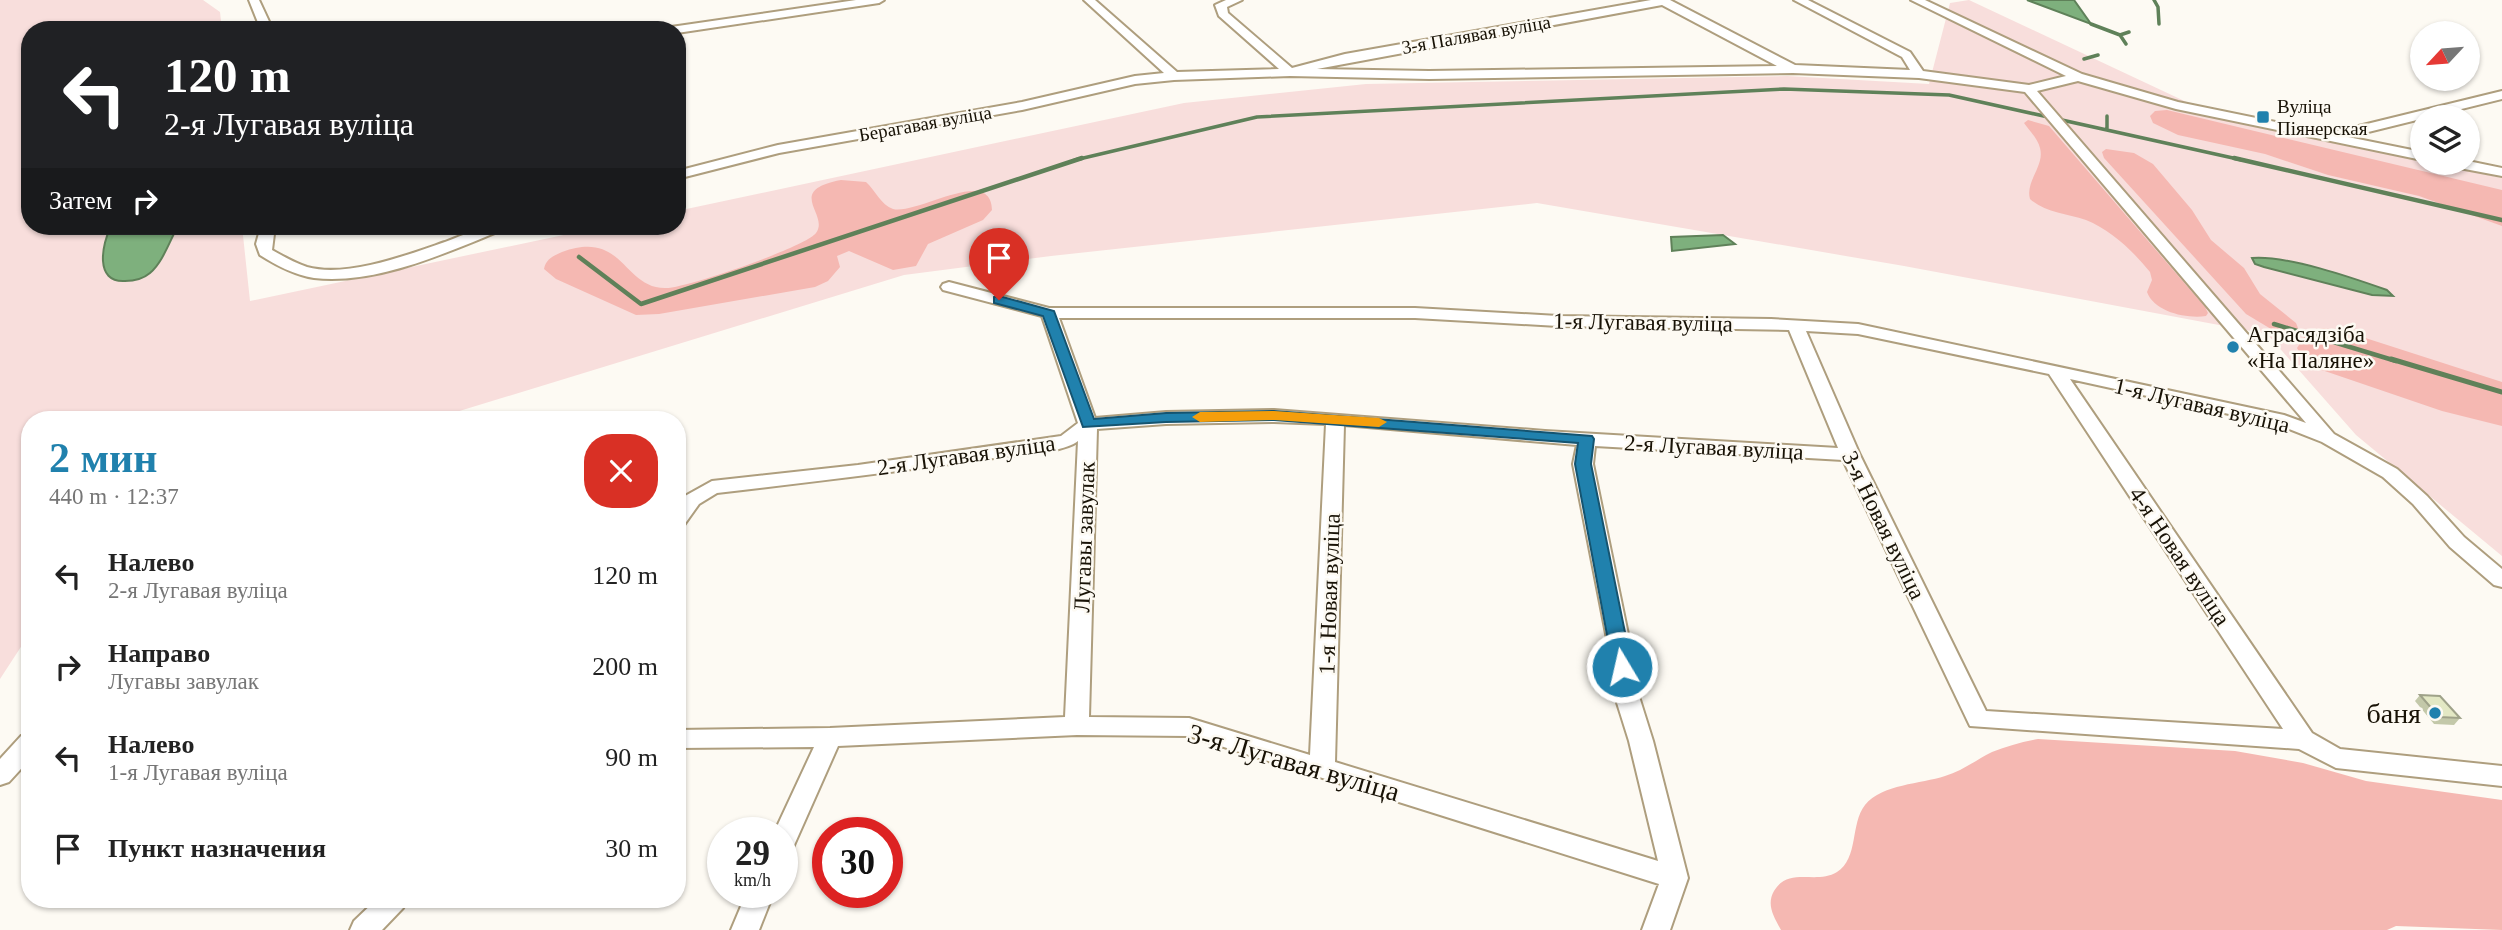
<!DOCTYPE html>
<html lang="ru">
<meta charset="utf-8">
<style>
:root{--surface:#fff;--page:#f6f6f6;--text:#222;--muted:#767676;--accent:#2081ad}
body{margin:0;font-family:"Times New Roman",serif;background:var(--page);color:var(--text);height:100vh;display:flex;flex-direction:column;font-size:26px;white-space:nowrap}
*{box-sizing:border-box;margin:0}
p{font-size:23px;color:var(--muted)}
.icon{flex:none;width:38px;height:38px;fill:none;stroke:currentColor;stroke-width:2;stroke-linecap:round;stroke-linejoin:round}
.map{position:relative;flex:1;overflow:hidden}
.drawer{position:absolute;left:21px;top:411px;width:665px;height:497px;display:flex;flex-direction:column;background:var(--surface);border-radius:28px;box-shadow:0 2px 5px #0004}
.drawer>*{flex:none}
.top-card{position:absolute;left:21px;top:21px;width:665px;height:214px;border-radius:28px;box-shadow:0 2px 5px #0004;background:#202124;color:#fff;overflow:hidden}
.needle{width:46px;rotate:244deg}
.tools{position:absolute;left:2410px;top:21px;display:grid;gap:14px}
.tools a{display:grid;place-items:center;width:70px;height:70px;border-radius:50%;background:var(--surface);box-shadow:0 2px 5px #0004;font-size:35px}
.speed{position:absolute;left:707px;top:817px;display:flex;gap:14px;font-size:35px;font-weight:700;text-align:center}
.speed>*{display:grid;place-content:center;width:91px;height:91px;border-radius:50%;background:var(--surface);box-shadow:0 2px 5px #0004;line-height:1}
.speed small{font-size:18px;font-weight:400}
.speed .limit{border:10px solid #d22;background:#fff;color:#111}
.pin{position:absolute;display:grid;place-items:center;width:60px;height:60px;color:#fff;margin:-72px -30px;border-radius:50% 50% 50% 0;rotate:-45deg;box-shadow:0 0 7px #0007}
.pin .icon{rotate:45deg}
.me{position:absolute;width:77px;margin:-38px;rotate:351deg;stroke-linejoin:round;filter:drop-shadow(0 0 5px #0008)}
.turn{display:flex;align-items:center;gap:24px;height:147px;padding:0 28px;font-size:32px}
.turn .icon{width:91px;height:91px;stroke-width:2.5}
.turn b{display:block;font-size:49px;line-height:60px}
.then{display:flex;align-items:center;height:66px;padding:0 28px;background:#0003;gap:14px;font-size:26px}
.round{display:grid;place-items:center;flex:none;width:74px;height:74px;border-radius:28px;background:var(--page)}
.headline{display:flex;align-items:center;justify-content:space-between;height:119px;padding:0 28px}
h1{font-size:42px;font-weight:700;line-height:52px;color:var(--accent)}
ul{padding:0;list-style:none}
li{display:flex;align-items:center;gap:21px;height:91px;padding:0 28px}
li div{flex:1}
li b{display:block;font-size:26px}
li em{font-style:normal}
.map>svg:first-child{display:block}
</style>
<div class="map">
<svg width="2502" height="930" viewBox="0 0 2502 930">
<rect width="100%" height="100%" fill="#fdfaf3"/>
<path fill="#f8dedc" d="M0,0H203L220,12L222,30H30V226H242L250,301L606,226H677V211L1184,103L1366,84L1787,76L1929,84L1950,3L1969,0L2227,121L2502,178V556L2356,435L2267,334L1904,266L1537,203L1051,256L904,275L430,420H30V633L0,679Z"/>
<path fill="#f5b8b2" d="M2167,110L2502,190V226L2419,196L2328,175L2265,154L2178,135L2153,123L2150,116L2155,111Z
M2028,120L2049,126L2205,307L2208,313L2206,316C2187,319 2154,312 2147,292L2152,280L2150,272C2133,251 2111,230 2086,220C2066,213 2046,213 2030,199C2025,181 2045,166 2040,148C2038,139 2029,130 2024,123Z
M2106,149L2134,153L2153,164L2192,210L2211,240L2244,268L2260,294L2296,323L2298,328L2294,333L2271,329L2246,314L2104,158L2102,152Z
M841,180L866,182C875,190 881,205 893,209C918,215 991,165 992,210L983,220L928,244L916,266L893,270L849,251L837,256L840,267L828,281L815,287L659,314L636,315L556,279L544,269C546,259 553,256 562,252C624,229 623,289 666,288C686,288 806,247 816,233C830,214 784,191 841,180Z
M2324,328L2353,334L2502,382V426L2442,411L2313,367L2304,360L2297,348L2308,331Z
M2038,739L2235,751L2303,763L2366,781L2502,800V930L2396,926L2387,930H1781C1774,917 1766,905 1774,891C1789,866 1816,885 1837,872C1859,858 1850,824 1865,805C1882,784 1921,784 1945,776C1962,771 1976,760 1992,752C2007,746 2022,742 2038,739Z"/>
<path fill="#7eb07d" stroke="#5f8159" stroke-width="2" d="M2027,0H2074L2091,24Z
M111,226H178C170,240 163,262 150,273C143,279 133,281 125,281C94,283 102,244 111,226Z
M1723,235L1735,244L1672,251L1671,237Z
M2252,258C2287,255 2353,278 2387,290L2393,296L2372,295L2264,267L2255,264Z"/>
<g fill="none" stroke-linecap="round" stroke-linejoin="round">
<path stroke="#5f8159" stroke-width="3.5" d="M2154,0L2158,7L2159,24
M2091,24L2120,35L2129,32
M2120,35L2126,44
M2084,59L2098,55
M2107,116V129
M1075,160L1257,117L1784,89L1949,95L2242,160"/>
<path stroke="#5f8159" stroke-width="4.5" d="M2234,158L2502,220
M579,257L641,304L1082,158
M2274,324L2396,361"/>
<path stroke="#5f8159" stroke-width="5" d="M2391,359L2502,392"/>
<g stroke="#ae9e7e" stroke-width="4">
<path id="minor" d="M249,0H259L273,30H261Z
M856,0H884L879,3L677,33V30H665L671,27Z
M1084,0H1095L1177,72L1279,69L1219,16L1215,5L1226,0H1242L1227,7L1228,13L1292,68L1345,54L1651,0H1670L1795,65L1910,70L1902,57L1794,0H1808L1910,52L1923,71L2029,85L2066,76L1911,0H1925L2082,74L2178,102L2330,133L2502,91V99L2348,137L2422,152V160L2176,109L2078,81L2037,91L2334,434L2397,469L2427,496L2464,537L2502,569V587L2494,585L2450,547L2413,504L2383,477L2322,442L2279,425L2070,379L2312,733L2340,749L2502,766V786L2336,768L2299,749L1970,726L1843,460L1595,446L1593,464L1630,644L1637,690L1653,741L1688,878L1670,930H1642L1659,884L1189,736L1077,735L838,746L791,852L782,855V833H774L814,747L677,748V730L830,728L1065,717L1078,441C1064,453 1014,455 994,458C902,471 810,482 717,493L699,504L684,525L677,526V506L685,496L712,481L858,465L1061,436L1078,423L1042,316L943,290L941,287L943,284L949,282L1049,308H1415L1558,316L1771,319L1858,324L2284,415L2306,423L2025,92L1919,78L1793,73L1429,79L1290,76L1174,80L1135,84L1022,110L779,153L677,179V171L778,145L1022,102L1135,76L1164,73ZM1662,5L1777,66L1429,71L1317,69ZM1059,318H1415L1558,326L1789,330L1838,448L1545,431L1274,410L1166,412L1095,418ZM1806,331L1858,334L2049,374L2283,729L1986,711L1860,455ZM1274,422L1326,424L1310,755L1189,718L1089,717L1097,429L1166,424ZM1344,425L1577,445L1573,464L1608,644L1613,690L1629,741L1658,861L1335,762Z
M2468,161L2502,168V176L2454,167L2447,163Z
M261,226H275L272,250C283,256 295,263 307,267C347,278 407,255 445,242C466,234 485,225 507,226L505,229C447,252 378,285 314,278C294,275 276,265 260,255L256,244Z
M30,734V759L9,782L0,785V759L21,736Z
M747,892H774L759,930H731Z
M376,900H407L403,908L382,930H350L354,921Z"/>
</g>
<use href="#minor" fill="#fff" fill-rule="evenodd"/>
</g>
<path fill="#c3c8a9" d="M2420,695L2460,718L2454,725L2434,724L2415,701Z"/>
<path fill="#e3e8c4" stroke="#9fa289" stroke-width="2" d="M2420,695L2440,696L2460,718L2439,717Z"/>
<path fill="#2081ad" stroke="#155470" stroke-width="2" d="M999,296L1054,311L1094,419L1166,413L1274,411L1592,436L1594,439L1591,464L1632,667L1629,672H1616L1613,667L1575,464L1578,443L1274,420L1166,422L1083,427L1043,316L994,303V297Z"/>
<path fill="#f59e0b" d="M1274,411L1379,418L1387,422L1379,427L1274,420L1200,422L1192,417L1200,412Z"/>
<g fill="#2081ad" stroke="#fdfaf3" stroke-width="2.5">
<rect x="2256" y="110" width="14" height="14" rx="3.5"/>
<circle cx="2233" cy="347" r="7"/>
<circle cx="2435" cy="713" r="7"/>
</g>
<g text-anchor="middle" stroke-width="5" stroke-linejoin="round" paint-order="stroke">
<g font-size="19" fill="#181206" stroke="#fdfaf3">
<text transform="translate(1476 34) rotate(-10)" y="7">3-я Палявая вуліца</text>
<text transform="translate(925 123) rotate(-10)" y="7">Берагавая вуліца</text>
</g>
<g font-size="19" fill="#181206" stroke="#fdfaf3" text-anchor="start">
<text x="2277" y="113">Вуліца<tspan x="2277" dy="22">Піянерская</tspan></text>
</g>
<g font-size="23" fill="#181206" stroke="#fdfaf3">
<text transform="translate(1643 322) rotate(1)" y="8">1-я Лугавая вуліца</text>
<text transform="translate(2202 405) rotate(13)" y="8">1-я Лугавая вуліца</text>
<text transform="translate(1714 447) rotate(3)" y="8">2-я Лугавая вуліца</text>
<text transform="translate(966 455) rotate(-8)" y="8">2-я Лугавая вуліца</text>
<text transform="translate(1884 525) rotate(64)" y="8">3-я Новая вуліца</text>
<text transform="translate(1084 537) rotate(-88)" y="8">Лугавы завулак</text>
<text transform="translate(2180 556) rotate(56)" y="8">4-я Новая вуліца</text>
<text transform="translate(1329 594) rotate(-88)" y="8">1-я Новая вуліца</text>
</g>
<g font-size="23" fill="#181206" stroke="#fdfaf3" text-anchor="start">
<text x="2247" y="342">Аграсядзіба<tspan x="2247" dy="26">«На Паляне»</tspan></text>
</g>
<g font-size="28" fill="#181206" stroke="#fdfaf3" text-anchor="end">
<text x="2421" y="723">баня</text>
</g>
<g font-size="28" fill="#181206" stroke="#fdfaf3">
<text transform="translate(1294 762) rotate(16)" y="10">3-я Лугавая вуліца</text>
</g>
</g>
</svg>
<div class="tools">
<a><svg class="needle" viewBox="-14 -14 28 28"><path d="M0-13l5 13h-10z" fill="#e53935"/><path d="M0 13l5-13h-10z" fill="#767676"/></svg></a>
<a><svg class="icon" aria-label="layers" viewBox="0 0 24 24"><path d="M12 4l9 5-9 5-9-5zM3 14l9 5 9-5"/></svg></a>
</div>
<div class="speed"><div>29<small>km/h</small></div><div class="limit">30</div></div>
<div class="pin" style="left:999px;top:300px;background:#d93025"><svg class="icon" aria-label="arrive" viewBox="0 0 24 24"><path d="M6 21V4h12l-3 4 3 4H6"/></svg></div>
<svg class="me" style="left:1622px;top:667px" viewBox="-20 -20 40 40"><circle r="17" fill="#2081ad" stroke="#fff" stroke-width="3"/><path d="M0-11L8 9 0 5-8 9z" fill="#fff"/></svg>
<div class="top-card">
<div class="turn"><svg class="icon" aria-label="left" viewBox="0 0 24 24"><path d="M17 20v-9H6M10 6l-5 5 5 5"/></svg><div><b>120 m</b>2-я Лугавая вуліца</div></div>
<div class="then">Затем<svg class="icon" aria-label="right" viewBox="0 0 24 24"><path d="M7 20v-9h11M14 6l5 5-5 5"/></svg></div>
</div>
<section class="drawer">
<div class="headline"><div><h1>2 мин</h1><p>440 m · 12:37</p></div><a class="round" style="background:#d93025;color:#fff"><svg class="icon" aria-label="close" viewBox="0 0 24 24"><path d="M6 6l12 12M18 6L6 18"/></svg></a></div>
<ul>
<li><svg class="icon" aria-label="left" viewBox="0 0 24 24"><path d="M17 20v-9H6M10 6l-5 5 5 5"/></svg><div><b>Налево</b><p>2-я Лугавая вуліца</p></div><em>120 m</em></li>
<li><svg class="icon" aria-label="right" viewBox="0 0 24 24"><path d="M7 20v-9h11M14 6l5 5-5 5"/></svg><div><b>Направо</b><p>Лугавы завулак</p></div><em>200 m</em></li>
<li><svg class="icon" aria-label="left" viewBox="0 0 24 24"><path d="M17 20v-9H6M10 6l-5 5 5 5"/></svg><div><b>Налево</b><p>1-я Лугавая вуліца</p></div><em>90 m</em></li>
<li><svg class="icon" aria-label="arrive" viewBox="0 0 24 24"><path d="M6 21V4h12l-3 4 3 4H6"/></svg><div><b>Пункт назначения</b></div><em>30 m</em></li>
</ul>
</section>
</div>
